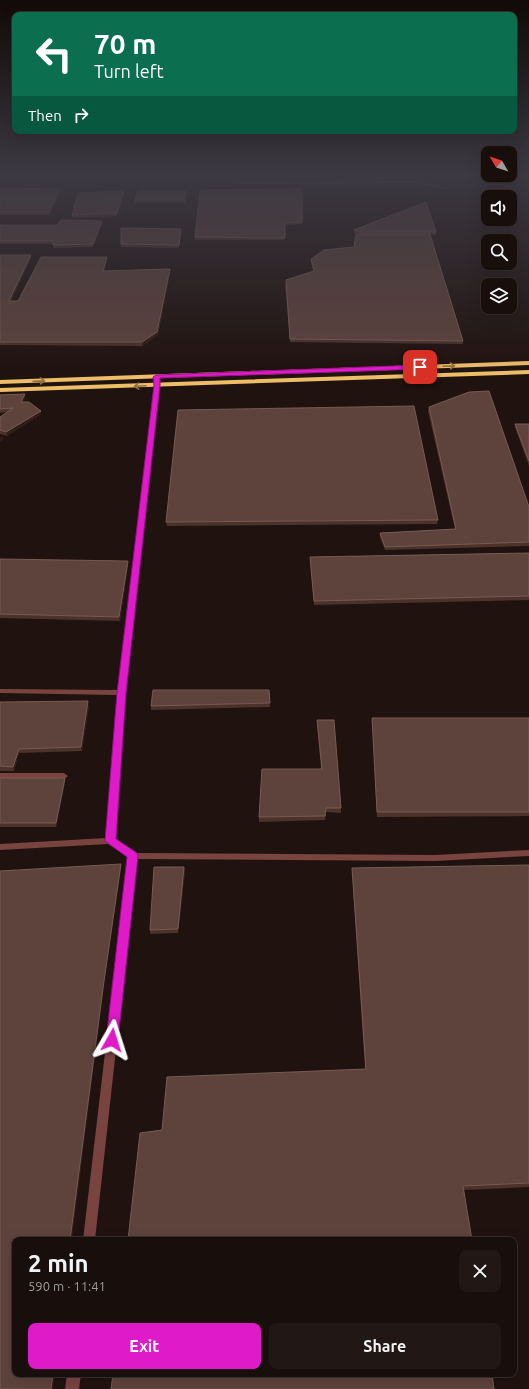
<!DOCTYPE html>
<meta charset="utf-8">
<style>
:root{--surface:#180e0b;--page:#211714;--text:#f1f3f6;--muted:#9f9c9d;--line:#362e2c;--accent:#df1ac9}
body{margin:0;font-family:Ubuntu,sans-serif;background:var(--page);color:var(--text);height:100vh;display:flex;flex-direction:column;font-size:15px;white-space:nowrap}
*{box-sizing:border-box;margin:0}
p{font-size:13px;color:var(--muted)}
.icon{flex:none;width:22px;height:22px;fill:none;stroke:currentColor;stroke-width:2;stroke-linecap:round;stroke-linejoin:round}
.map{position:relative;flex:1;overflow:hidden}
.details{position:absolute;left:12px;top:1237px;width:505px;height:140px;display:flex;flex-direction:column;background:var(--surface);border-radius:8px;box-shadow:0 4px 16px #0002,0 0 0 1px var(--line)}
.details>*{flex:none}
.top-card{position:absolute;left:12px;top:12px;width:505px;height:122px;border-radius:8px;box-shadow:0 4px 16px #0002,0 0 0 1px var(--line);background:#0b6e4f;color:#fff;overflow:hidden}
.needle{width:26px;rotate:309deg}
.controls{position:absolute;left:481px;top:146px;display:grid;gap:8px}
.controls a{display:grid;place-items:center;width:36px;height:36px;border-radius:8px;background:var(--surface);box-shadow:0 4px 16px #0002,0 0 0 1px var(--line);font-size:20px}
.pin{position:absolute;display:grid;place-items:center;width:34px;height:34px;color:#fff;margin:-17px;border-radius:8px;box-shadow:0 2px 6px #0006}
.me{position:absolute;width:44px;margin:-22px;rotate:6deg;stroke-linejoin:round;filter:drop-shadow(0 0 3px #0008)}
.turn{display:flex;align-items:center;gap:14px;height:84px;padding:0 16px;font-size:18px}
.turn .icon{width:52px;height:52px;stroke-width:2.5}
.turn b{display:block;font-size:28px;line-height:34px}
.then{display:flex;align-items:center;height:38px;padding:0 16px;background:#0003;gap:8px;font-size:15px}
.round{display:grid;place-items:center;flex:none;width:42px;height:42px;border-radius:8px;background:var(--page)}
.head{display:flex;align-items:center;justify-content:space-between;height:68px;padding:0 16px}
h1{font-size:24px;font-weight:600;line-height:30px}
.cta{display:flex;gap:8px;margin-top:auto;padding:8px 16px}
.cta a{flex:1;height:46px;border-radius:8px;background:var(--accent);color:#fff;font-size:16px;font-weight:600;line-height:46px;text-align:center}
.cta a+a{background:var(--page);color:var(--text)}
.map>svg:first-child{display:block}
</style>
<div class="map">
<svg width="529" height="1389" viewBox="0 0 529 1389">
<rect width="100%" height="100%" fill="#20120f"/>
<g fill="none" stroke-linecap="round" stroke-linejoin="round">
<path fill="#794340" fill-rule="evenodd" d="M233,176H237L236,182L418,181L449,188L447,189L418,183L234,184L232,183Z
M154,376L159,377L160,385L126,693L115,840L135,853L435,855L529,850V856L435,861L137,859L95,1240H83L128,857L108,844L0,850V844L106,838L118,695L0,693V689L118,690L154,385Z
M0,773H64L68,776L64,779H0Z
M67,1374H81L79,1389H65Z"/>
<path fill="#edbd67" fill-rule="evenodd" d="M529,361V365L0,384V380Z
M529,370V374L0,392V388Z"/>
</g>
<path fill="#4b322b" d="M0,188L60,189V191L50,215H0Z
M302,189V224L285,225V240H195V237Z
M124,191V194L117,216L73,218L72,215Z
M186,191L185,203H135V200Z
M102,221V224L93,247L53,248V244H0V225H57Z
M121,228L181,232L179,248L121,247Z
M354,230L436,232V235H430L463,341V344L290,342L285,283L313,271L311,262V259L354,247L358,234L354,233Z
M0,255H31V258L11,301H18L107,260L104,271L170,272L158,335L142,346L0,345Z
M25,394V398L23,402L41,411V414L7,436L0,434V417L7,412L0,413V395Z
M429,407L529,507V546L385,550L380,537V533L455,529L428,411Z
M515,424H529V466L515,427Z
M438,520L437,524L167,526L166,522Z
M529,553V600L314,605L310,557Z
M0,559L128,565L120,621L0,618Z
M269,690L270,707L151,710V706Z
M0,702L89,706L82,751L19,753L14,771H0Z
M372,718H529V816L377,817Z
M317,720L341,808V813L326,812L325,820L259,822V817L321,769Z
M0,778L65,782L56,827H0Z
M529,865V1187L464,1190L162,1130L365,1069L352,872V868Z
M184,867L185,872L178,933L150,934V930Z"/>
<path fill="#321d18" d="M60,189V191L50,215L49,212Z
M124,191V194L117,216V213Z
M102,221V224L93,247V244Z
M31,255V258L9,305V301Z
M107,257V260L104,274L103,271Z
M170,269V272L158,335L142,346V342Z
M25,394V398L21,405V402Z
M41,411V414L7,436L6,432Z
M3,436V440L0,442V438Z
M128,561V565L120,621L119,617Z
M88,701L89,706L82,751L81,747Z
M19,749V753L14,771L13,767Z
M65,778V782L56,827V823Z
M121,864V868L104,985L72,1240H70L104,981Z
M184,867L185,872L178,933V929Z
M53,1374H55L53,1389H51Z"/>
<path fill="#5e433d" stroke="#765b54" d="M0,188L60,189L49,212H0Z
M302,189V222L285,223V238L195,237L200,190Z
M124,191L117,213L72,215L78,193Z
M138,191H186L185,200H135Z
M426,202L436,232H359L354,230Z
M61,220L102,221L93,244L53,245V241H0V225H57Z
M121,228L181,229L179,245L121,244Z
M356,234H430L463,341L290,339L286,280L314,271L311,259L324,250L354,247Z
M0,255H31L9,301H18L41,257H107L103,271L170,269L157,332L142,342H0Z
M489,391L529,507V542L385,547L380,533L456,529L429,407L469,392Z
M25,394L21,402H29L41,411L6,432L0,430V417L13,408L0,409V395Z
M414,406L438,520L166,522L178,410Z
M515,424H529V461Z
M529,553V596L314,601L310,557Z
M0,559L128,561L119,617L0,614Z
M153,690H269L270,703L151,706Z
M88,701L81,747L19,749L13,767L0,766V702Z
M372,718H529V812H377Z
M317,720H334L341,808H326L325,816L259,817L262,769H322Z
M0,778H65L56,823H0Z
M121,864L104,981L70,1240H15V1374H53L51,1389H0V871Z
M529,865V1183L463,1186L472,1240H128L140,1133L162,1130L167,1077L366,1069L352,868Z
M154,867H184L178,929L150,930Z
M113,1374H492L494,1389H111Z"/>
<defs><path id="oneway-shaft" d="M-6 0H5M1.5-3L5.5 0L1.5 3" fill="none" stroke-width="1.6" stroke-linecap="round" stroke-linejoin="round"/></defs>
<g stroke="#91703f">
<use href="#oneway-shaft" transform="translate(449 366) rotate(-2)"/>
<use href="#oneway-shaft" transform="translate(39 381) rotate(-2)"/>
<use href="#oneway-shaft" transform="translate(140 386) rotate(177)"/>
</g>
<linearGradient id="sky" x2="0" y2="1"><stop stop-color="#120a08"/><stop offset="0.47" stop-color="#3c3942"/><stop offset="1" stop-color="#3c3942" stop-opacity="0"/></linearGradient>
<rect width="529" height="371" fill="url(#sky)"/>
<path fill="#df1ac9" stroke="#911183" d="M420,365L423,366V369L160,378V385L126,693L116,839L137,853L138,856L118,1040L116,1044L112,1045L108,1044L106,1040L127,857L105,841L117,693L154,385L153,377L156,375Z"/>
</svg>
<div class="controls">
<a><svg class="needle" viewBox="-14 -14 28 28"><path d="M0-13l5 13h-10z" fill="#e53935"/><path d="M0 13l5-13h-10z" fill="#9f9c9d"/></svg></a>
<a><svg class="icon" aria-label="sound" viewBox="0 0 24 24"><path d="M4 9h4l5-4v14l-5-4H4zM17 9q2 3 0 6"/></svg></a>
<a><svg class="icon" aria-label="search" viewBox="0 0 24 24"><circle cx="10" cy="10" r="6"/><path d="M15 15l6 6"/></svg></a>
<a><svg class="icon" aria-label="layers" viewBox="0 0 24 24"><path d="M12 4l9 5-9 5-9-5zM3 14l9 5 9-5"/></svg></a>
</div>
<div class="pin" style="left:420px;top:367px;background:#d93025"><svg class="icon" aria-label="arrive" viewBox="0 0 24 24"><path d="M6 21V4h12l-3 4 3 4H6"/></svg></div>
<svg class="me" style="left:112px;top:1040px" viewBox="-20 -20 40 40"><path d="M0-17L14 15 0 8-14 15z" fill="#df1ac9" stroke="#fff" stroke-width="4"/></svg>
<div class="top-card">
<div class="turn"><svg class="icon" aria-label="left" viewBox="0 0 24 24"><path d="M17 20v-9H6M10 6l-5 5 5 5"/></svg><div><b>70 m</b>Turn left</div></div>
<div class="then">Then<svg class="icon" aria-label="right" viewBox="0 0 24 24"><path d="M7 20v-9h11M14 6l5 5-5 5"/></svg></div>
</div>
<section class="details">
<div class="head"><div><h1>2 min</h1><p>590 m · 11:41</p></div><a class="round"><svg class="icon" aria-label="close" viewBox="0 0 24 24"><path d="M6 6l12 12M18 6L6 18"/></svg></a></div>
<div class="cta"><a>Exit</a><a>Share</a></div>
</section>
</div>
